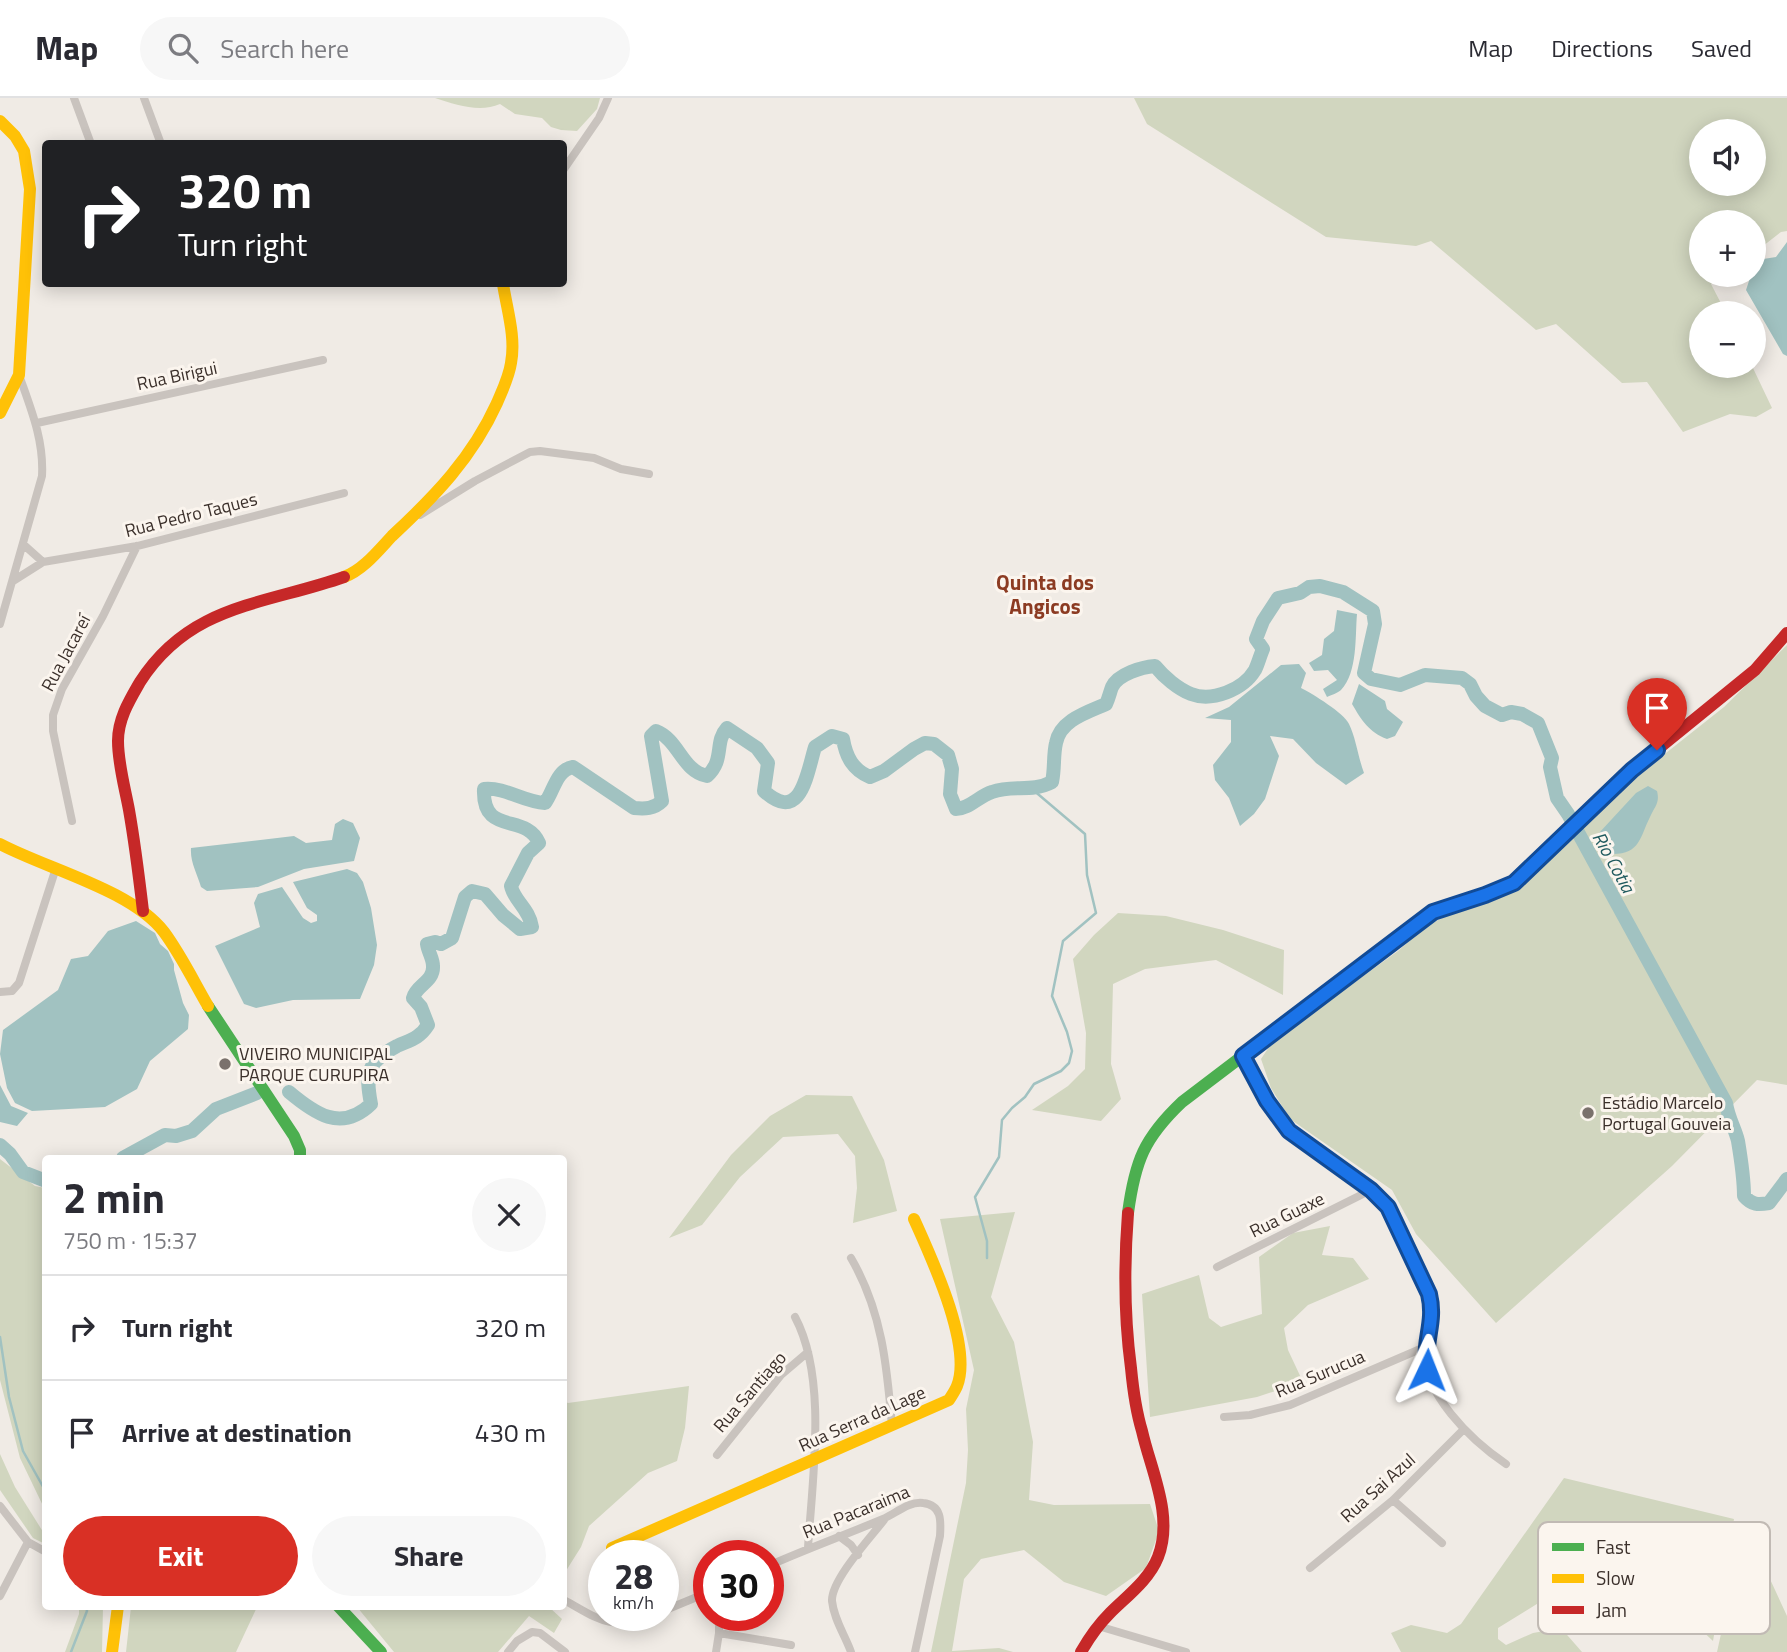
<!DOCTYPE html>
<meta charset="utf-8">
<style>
:root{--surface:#fff;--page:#f7f7f7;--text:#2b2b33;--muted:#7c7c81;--line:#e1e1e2;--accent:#d93025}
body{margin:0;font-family:"Titillium Web",sans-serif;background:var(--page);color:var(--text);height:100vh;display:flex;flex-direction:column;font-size:26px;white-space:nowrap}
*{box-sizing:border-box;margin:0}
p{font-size:23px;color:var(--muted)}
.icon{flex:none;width:38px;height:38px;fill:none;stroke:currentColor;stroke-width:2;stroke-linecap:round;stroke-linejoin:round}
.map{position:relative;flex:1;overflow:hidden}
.drawer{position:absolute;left:42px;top:1057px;width:525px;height:455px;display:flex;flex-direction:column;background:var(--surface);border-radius:7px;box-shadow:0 4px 18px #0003}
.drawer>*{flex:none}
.guide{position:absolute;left:42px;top:42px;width:525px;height:147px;border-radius:7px;box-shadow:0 4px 18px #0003;background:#202124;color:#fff;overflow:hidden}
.tools{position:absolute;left:1689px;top:21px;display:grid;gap:14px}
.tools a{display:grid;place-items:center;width:77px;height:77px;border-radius:50%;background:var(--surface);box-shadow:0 4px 18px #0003;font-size:35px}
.speed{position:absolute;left:588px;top:1442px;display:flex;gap:14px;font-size:35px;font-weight:700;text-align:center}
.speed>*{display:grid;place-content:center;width:91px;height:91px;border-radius:50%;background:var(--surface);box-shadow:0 4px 18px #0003;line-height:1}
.speed small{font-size:18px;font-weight:400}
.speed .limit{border:10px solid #d22;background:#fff;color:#111}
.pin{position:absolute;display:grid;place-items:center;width:60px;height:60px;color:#fff;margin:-72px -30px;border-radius:50% 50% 50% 0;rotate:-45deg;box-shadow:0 0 7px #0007}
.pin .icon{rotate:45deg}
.me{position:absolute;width:77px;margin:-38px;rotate:2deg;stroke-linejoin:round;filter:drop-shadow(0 0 5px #0008)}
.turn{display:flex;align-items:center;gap:24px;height:147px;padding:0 21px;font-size:32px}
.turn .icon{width:91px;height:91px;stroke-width:2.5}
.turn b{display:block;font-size:49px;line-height:60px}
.round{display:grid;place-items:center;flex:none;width:74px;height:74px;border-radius:37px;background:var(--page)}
.summary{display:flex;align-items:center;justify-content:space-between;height:119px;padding:0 21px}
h1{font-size:42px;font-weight:700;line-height:52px}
.primary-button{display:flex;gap:14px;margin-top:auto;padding:14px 21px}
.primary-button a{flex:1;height:80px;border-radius:42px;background:var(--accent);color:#fff;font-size:28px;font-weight:700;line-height:80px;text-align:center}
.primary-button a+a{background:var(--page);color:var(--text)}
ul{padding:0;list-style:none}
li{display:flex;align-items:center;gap:21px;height:105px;padding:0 21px;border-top:2px solid var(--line)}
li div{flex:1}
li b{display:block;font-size:26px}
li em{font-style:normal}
header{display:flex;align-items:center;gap:42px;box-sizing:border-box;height:98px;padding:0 35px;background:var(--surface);border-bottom:2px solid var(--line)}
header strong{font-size:33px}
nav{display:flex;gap:38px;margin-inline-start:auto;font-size:24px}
.search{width:490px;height:63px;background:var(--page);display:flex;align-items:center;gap:18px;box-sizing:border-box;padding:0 24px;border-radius:38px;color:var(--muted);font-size:26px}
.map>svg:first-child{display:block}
</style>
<header>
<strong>Map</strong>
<div class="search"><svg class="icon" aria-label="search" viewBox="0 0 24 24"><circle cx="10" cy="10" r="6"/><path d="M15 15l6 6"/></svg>Search here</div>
<nav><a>Map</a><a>Directions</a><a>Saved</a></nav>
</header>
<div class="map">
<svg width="1787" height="1554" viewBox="0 0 1787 1554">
<rect width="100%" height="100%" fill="#f0ebe5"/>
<path fill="#d1d6bf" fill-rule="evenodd" d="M435,0H600L597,11L577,33L561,32L551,29L542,20L515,16L500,6C480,15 456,7 435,0Z
M1134,0H1787V133L1781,134L1754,155V124H1701V177H1723L1711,186L1726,215H1701V268H1752L1772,310L1756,319L1730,316L1683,334L1647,284L1622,285L1556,226L1536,232L1431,143L1416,148L1326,139L1147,26ZM1701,33H1754V86H1701Z
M1787,547V987L1757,982L1672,1068L1496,1225L1416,1136L1392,1092L1290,1021L1271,990L1261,961L1273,943L1398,853L1426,828L1454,814L1511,793L1532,779L1642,674L1724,609Z
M1118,815L1166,818L1223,832L1284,852L1283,897L1216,862L1145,871L1113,886L1111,966L1121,1001L1101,1023L1032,1012L1068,988L1085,971L1086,935L1073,861L1094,837Z
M806,997L852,998L884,1062L897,1113L853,1125L857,1090L855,1058L838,1036L783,1039L740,1079L702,1127L669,1140L731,1057L770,1018Z
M0,1061L35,1088L45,1090V1412L20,1360L0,1282Z
M1015,1114L991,1199L1014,1244L1033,1344L1029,1402L1054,1407L1150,1406L1159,1433L1146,1470L1106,1498L1064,1484L1024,1452L981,1461L964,1481L952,1553L999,1550L1013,1554H931L966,1385L968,1352L966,1311L974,1272L940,1121Z
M1330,1128L1322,1157L1353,1160L1369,1181L1308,1207L1284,1230L1288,1252L1303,1284L1257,1299L1150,1319L1142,1196L1199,1177L1209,1220L1221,1229L1262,1216L1259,1159L1293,1135Z
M689,1288L685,1330L677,1363L648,1375L589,1428L581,1449L564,1476V1303L568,1305Z
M0,1356L15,1389L45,1437V1446L33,1440L0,1392Z
M1564,1380L1734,1421L1713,1543L1645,1479L1569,1486L1498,1530V1541L1506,1547L1533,1535L1561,1530L1582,1554H1401L1391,1535L1411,1527L1447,1535L1461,1526Z
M1745,1427L1787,1518V1554H1717Z
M79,1509H103L102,1554H65L79,1516Z
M131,1509V1508L257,1509L236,1554H126Z
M357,1509H549L562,1521L554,1535L529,1518L498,1554H394Z"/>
<path fill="#a1c2c1" d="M1787,144V258L1783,256L1746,192L1751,177H1754L1757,162L1776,159Z
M1337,512L1357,516C1355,538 1358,574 1341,592C1338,595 1331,597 1327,599L1323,591L1337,582L1328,572L1314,573L1309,565L1322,557L1324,541L1334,533Z
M1299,566L1306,575L1301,590C1313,596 1344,615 1349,626C1356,640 1358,659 1364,675L1346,687L1316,665L1293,641L1270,638L1279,658L1265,701L1254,716L1240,728L1229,700L1215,682L1213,667L1231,644V622L1205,620L1229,609L1281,567Z
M1359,586L1385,603L1387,611L1403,624L1395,638L1387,641C1369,634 1362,623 1352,606Z
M1648,688L1657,693C1660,705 1655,708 1650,719C1640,739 1640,756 1613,756L1599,735L1636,695Z
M343,721L353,725L360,740L354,763L304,771L258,789L207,793L201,789C197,775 190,764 191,750L294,738L306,745L332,742L335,726Z
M347,771L357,775L363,784L371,810L377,847L374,867L360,901L293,902L256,910L244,906L215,848L260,829L254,805L258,796L282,789L303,820L311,825L317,823V817L307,810L293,784Z
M136,823L155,835L160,846L168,853L174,866V872L183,905L189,917L188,931L150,963L137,991L105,1009L32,1013L15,1005L7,990L0,956L3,932L58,892L71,861L88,858L108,833Z
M0,987L11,1008L28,1015L17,1028L0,1024Z"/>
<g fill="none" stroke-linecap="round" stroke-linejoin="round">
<path stroke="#a1c2c1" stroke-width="2.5" d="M987,1160V1143L975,1099L999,1059L1002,1022L1012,1010L1025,999L1034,986L1061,973L1069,965L1072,953L1067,934L1052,898L1063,843L1096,815L1087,777L1085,736L1032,691
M0,1239L9,1299L23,1353L46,1394
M71,1554L87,1513L86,1508"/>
<path stroke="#a1c2c1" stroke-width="14" d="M289,994C314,1015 341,1035 371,1006C365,975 367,964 397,948C410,942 419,941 428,927L421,909L413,900C416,887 434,884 433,868C433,860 428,854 427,846L435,844L441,846L452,840L465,799L472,793L485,796L503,817L520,831L532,829C529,810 514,803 511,788L528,755L539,745C526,714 482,739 484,691C506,689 523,704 545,705C554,693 556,672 573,669L634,710C645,711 654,711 662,703L651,638L656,633C679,642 682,673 707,678C725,662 714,644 727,630L757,650L768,665L764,693C801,727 807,675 815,649L832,638L843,641C846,659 853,672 870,679L884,673L914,651L925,645L934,646L948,657L952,671L950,696L956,711C969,711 979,698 992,694C1013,686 1031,695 1052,684C1055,670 1053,658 1056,645C1060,622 1088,614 1106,606C1109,600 1110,594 1112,589C1118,576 1142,569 1155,568C1164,579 1178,591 1191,596C1212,604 1243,592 1255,572C1258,566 1260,558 1263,551L1256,541L1263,523L1278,500L1300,495L1309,489L1320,488L1343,494L1373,513L1375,526L1364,575L1371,581L1400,587L1425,577L1462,580L1470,586L1476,598L1485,608L1502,617L1511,614L1522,616L1538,625L1552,660L1550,669L1557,700L1568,716L1726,1005C1728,1020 1735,1030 1738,1043C1741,1061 1744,1079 1744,1098C1752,1107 1758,1107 1769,1105L1787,1081
M0,1047L10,1056L23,1074L46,1083
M123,1060L165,1037L176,1038L192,1033L216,1011L257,995"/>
<path stroke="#c9c3be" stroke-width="8" d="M74,0L91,46
M144,0L161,46
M564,71L599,20L608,0
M37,325L323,262
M420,417L475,383L530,354L540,353L594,360L621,371L649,376
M24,447L43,464
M13,483L43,464L137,448L344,395
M0,526L42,378C44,342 31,311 19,277
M72,723L53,633V617L62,591L103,518L137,448
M0,894L12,893L19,885L55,773
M1243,958L1278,1022L1289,1033L1383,1102L1397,1127L1428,1196C1435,1221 1428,1226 1425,1249C1420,1294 1472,1343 1506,1366
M851,1160C882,1213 887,1268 892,1328
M1217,1169L1371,1092
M795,1219C828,1281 812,1382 808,1450
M1224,1319L1250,1317L1290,1307L1425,1249
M717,1357L781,1277L808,1254
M1393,1402L1442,1445
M0,1408L28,1444L46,1454
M839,1438L851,1447L858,1457
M768,1468C806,1451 845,1437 883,1421C895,1416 909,1403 923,1405C942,1407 941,1423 940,1438L915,1554
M1310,1470L1393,1402L1464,1331
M0,1498L28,1444
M564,1502C599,1521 611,1534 652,1517
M663,1513L709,1494
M1098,1528L1186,1554
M719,1535L791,1547
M508,1554L517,1543L532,1534L540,1535L565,1554
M716,1554L719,1535V1517
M851,1554C845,1537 834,1522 832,1503C831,1482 871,1439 884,1422"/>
<path stroke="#4caf50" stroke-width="12" d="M208,908L294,1038L300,1052V1060
M1128,1115C1135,1063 1144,1040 1182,1004L1432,814L1514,785L1552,748
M338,1508L381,1554"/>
<path stroke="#ffc107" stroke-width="12" d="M0,23L15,38L24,53L30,91L19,277L0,315
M344,479C363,472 378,453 392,438C435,398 472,360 497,305C502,293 509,279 511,265C516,239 507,212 503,186
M0,746C47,771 132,792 164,834C181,857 194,884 208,908
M612,1450L949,1302C952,1297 955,1293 957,1288C973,1248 931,1159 914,1121
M112,1554L118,1508"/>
<path stroke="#c62828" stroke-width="12" d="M1552,748L1632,672L1755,572L1787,535
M143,813C139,779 135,746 129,712C125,690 118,666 118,643C118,621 129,603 140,584C190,506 264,507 344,479
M1081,1554C1089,1540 1098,1527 1110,1515C1127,1498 1149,1482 1158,1459C1174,1418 1151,1373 1142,1333C1136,1313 1133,1291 1131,1270C1124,1218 1124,1167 1128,1115"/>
</g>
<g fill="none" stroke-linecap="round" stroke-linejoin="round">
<g stroke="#114b97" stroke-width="18">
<path id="route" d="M1427,1272C1423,1242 1436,1225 1429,1196L1388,1109L1371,1092L1289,1033L1267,1003L1243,958L1433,814L1485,797L1514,785L1632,672L1657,652"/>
</g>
<use href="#route" stroke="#1a73e8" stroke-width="12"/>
</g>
<g fill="#7a716c" stroke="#fbf5ee" stroke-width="2.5">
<circle cx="225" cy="966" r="7"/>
<circle cx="1588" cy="1015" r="7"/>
</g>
<g text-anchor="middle" stroke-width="6" stroke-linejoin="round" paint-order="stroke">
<g font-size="18" fill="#3b302b" stroke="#fbf5ee">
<text transform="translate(177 278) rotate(-12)" y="6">Rua Birigui</text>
<text transform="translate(191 417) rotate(-14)" y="6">Rua Pedro Taques</text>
<text transform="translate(66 555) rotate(-62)" y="6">Rua Jacareí</text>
<text transform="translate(1287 1117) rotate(-26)" y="6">Rua Guaxe</text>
<text transform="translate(1320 1276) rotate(-23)" y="6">Rua Surucua</text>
<text transform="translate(750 1294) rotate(-49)" y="6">Rua Santiago</text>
<text transform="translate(862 1321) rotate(-24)" y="6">Rua Serra da Lage</text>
<text transform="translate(1378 1390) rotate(-42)" y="6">Rua Sai Azul</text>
<text transform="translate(856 1414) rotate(-22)" y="6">Rua Pacaraima</text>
</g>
<g font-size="18" fill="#3b302b" stroke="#fbf5ee" text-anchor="start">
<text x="239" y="962">VIVEIRO MUNICIPAL<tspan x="239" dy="21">PARQUE CURUPIRA</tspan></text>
<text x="1602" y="1011">Estádio Marcelo<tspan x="1602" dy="21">Portugal Gouveia</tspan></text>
</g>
<g font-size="19" font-style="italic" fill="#1f5a5e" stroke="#fbf5ee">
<text transform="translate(1614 764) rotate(61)" y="7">Rio Cotia</text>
</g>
<g font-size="21" font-weight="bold" fill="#8c3b22" stroke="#fbf5ee">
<text x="1045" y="492">Quinta dos<tspan x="1045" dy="24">Angicos</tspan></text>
</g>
</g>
<rect x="1538" y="1424" width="232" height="112" rx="10" fill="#fbf5ee" stroke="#c1bab4" stroke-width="2"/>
<rect x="1552" y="1445" width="32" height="8" fill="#4caf50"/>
<rect x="1552" y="1476" width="32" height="9" fill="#ffc107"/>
<rect x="1552" y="1508" width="32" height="8" fill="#c62828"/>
<g font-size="19" fill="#3b302b">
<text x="1596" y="1456">Fast</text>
<text x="1596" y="1487">Slow</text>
<text x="1596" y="1519">Jam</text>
</g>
</svg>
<div class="tools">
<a><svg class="icon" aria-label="sound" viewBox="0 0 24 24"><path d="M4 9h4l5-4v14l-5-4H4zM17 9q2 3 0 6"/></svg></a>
<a>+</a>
<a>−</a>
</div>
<div class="speed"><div>28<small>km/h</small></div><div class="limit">30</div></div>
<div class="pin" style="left:1657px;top:652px;background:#d93025"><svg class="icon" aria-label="arrive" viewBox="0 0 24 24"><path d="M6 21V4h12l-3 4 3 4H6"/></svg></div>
<svg class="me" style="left:1427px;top:1272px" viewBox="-20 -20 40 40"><path d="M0-17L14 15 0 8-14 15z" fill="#1a73e8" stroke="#fff" stroke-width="4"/></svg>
<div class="guide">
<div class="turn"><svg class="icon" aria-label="right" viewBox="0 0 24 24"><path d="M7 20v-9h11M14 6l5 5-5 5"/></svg><div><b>320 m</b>Turn right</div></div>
</div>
<section class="drawer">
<div class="summary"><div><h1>2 min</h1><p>750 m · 15:37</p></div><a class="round"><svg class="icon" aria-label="close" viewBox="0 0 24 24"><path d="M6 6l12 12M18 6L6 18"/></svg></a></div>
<ul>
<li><svg class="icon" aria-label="right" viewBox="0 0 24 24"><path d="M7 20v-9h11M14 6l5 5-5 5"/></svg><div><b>Turn right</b></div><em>320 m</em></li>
<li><svg class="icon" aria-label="arrive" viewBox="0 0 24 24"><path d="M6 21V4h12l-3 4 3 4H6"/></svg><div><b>Arrive at destination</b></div><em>430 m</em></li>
</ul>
<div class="primary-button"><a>Exit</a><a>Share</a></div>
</section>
</div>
